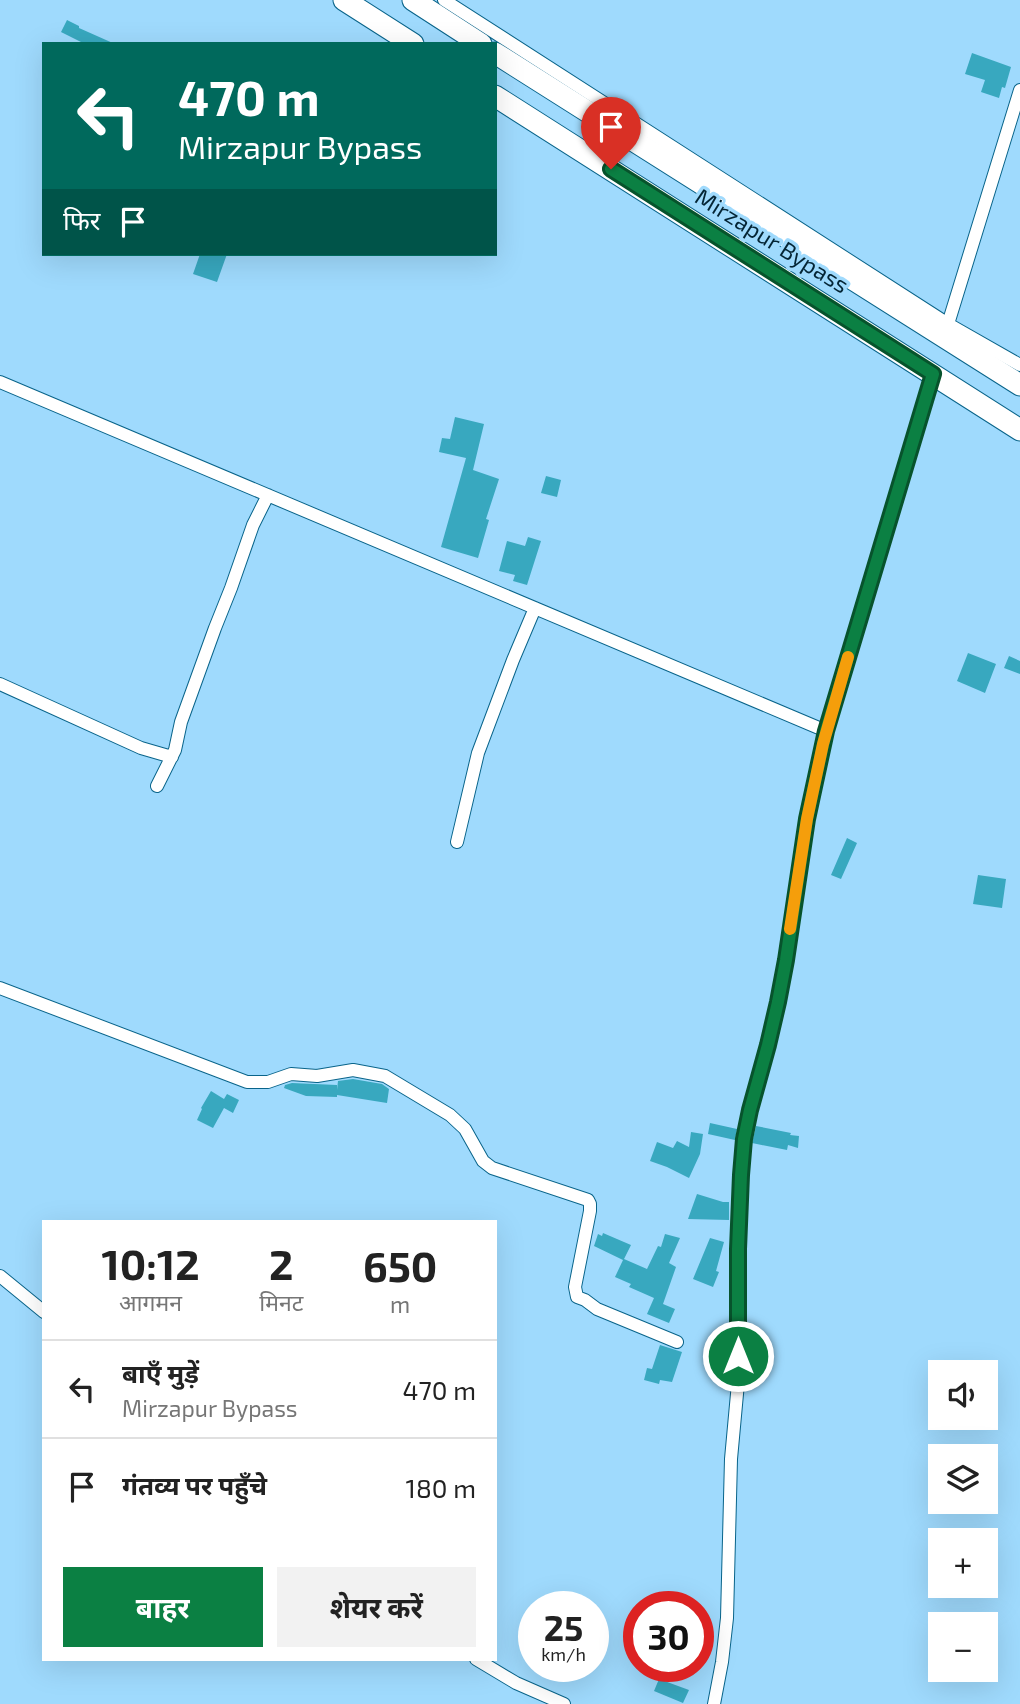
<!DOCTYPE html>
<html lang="hi">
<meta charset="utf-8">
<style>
:root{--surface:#fff;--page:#f2f2f2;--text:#222;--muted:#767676;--line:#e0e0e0;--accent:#0b8043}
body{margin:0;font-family:"Exo 2","Noto Sans Devanagari",sans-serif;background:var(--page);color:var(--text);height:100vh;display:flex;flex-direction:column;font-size:26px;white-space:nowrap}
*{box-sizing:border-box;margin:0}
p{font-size:23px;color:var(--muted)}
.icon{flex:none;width:38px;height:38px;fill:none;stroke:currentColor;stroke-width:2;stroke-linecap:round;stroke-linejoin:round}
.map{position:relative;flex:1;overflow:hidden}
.details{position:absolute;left:42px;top:1220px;width:455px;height:441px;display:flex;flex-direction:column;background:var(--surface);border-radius:0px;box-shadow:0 7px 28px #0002}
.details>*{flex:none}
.top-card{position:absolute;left:42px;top:42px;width:455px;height:214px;border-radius:0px;box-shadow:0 7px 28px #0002;background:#00695c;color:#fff;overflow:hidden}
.buttons{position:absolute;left:928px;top:1360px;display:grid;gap:14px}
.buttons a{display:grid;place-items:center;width:70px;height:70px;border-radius:0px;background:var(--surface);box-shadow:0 7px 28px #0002;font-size:35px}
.speed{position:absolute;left:518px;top:1591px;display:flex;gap:14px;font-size:35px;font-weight:700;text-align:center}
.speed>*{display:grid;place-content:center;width:91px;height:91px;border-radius:50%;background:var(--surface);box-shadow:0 7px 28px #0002;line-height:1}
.speed small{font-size:18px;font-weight:400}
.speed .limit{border:10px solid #d22;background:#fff;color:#111}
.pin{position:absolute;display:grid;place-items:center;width:60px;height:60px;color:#fff;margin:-72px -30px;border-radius:50% 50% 50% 0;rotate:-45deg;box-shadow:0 0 7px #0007}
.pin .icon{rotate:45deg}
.me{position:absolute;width:77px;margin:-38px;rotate:0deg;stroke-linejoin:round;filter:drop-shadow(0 0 5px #0008)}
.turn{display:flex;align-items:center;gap:24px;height:147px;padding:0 21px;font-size:32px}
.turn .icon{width:91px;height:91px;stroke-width:2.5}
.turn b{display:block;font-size:49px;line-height:60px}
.then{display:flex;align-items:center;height:66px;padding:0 21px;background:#0003;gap:14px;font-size:26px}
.eta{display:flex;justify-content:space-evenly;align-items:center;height:119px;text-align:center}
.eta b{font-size:42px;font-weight:700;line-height:49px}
.cta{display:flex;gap:14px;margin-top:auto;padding:14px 21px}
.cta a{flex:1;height:80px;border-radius:0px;background:var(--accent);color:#fff;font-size:28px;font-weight:700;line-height:80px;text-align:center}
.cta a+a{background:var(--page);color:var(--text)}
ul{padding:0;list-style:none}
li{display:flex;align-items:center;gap:21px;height:98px;padding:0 21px;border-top:2px solid var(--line)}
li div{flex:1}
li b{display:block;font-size:26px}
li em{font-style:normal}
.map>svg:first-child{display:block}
</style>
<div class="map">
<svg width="1020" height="1704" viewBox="0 0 1020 1704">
<rect width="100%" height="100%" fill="#9fdafd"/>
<path fill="#38a8bf" d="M67,20L79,26V28L115,44H85L61,32Z
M972,53L1011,67L1005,88L1002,87L999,98L981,92L985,80L965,74Z
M200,254H227L217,282L193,274Z
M455,417L484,424L473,470L499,479L486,519L489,520L478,558L441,547L466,458L439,452L442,438L450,439Z
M546,476L561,480L557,497L541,493Z
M528,537L541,541L527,585L513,581L515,575L499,571L507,541L525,546Z
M968,653L996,664L985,693L957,681Z
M1009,656L1020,661V674L1004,668Z
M847,838L857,843L841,879L831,875Z
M978,875L1006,879L1002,908L973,904Z
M353,1079L382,1084L389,1089L387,1103L337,1095V1097L306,1096L284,1088L285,1085L292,1083L337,1085V1090L338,1081Z
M211,1091L224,1099L227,1094L239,1100L233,1113L224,1108L213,1128L197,1120L202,1109L201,1108Z
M710,1123L737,1129L735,1140L708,1134Z
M756,1126L791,1133L790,1135L799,1136L798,1148L788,1145L787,1150L752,1143Z
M691,1132L703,1134L700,1154L689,1178L667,1167L650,1161L657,1142L673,1148L677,1141L689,1147Z
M697,1194L723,1202H729V1220L688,1219Z
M603,1233L631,1245L624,1259L647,1269L658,1246L661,1247L665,1234L680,1238L669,1263L676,1267L663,1304L675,1309L669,1323L647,1314L654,1298L629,1287L631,1284L615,1277L623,1260L594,1246L598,1234L602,1236Z
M710,1238L724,1242L716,1271L719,1272L713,1287L693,1279Z
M660,1345L682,1352L672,1382L660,1380L659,1384L644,1380L647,1368L652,1369Z
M659,1679L689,1690L683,1703L654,1691Z"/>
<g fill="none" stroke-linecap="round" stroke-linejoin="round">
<g stroke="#09648a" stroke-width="14">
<path id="street" d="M444,0L948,324L1020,365
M948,324L1020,90
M0,382L826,731
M0,684L141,748L172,757
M157,786L175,750L181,722L215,628L231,588L253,525L268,495
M457,842L478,753L513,660L535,608
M0,988L247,1082H268L291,1074L317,1076L353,1070L385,1076L450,1115L465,1129L483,1161L492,1168L588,1200L590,1204V1211L575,1287L577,1297L585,1300L597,1309L677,1342
M0,1276L44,1312
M476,1659L516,1683L564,1704
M714,1704L722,1662L727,1618L731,1459L738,1383V1249L741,1175L744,1139L750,1110L768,1045L778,1002L786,960L808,819L826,731L933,375"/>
</g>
<g stroke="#09648a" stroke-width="23">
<path id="highway" d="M344,0L413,44
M413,0L481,44
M495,53L1020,385
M495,96L1020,430"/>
</g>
<use href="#street" stroke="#fff" stroke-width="12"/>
<use href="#highway" stroke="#fff" stroke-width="21"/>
</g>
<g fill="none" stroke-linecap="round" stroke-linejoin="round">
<g stroke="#07532c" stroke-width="18">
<path id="route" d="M611,169L933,374L826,731L807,819L786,960L778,1002L768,1045L750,1110L744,1139L741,1175L738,1249V1356"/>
</g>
<use href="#route" stroke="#0b8043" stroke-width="12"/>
<path stroke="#f59e0b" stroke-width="12" d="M790,929L807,819L823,744L848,657"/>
</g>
<g text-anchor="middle" stroke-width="7" stroke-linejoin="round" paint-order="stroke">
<g font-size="23" fill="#042535" stroke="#9fdafd">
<text transform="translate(772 241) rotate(32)" y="8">Mirzapur Bypass</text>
</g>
</g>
</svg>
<div class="buttons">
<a><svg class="icon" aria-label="sound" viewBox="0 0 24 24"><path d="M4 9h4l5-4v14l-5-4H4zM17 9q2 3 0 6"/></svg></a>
<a><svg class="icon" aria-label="layers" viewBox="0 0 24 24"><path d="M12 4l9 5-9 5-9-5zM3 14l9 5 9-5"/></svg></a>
<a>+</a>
<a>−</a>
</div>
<div class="speed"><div>25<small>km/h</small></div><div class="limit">30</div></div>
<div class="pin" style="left:611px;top:169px;background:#d93025"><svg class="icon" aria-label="arrive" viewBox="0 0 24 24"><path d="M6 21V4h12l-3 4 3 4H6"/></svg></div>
<svg class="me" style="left:738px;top:1356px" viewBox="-20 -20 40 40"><circle r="17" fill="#0b8043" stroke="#fff" stroke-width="3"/><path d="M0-11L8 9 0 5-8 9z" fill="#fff"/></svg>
<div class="top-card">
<div class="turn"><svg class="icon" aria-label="left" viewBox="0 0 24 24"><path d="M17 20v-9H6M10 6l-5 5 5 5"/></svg><div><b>470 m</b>Mirzapur Bypass</div></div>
<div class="then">फिर<svg class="icon" aria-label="arrive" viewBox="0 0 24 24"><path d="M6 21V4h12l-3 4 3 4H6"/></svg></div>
</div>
<section class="details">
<div class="eta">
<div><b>10:12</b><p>आगमन</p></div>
<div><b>2</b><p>मिनट</p></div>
<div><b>650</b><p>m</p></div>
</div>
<ul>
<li><svg class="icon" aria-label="left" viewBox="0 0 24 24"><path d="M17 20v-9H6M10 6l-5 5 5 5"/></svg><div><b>बाएँ मुड़ें</b><p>Mirzapur Bypass</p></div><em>470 m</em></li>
<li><svg class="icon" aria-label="arrive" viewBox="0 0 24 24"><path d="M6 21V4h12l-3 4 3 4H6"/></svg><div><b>गंतव्य पर पहुँचे</b></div><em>180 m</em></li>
</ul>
<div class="cta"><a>बाहर</a><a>शेयर करें</a></div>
</section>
</div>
